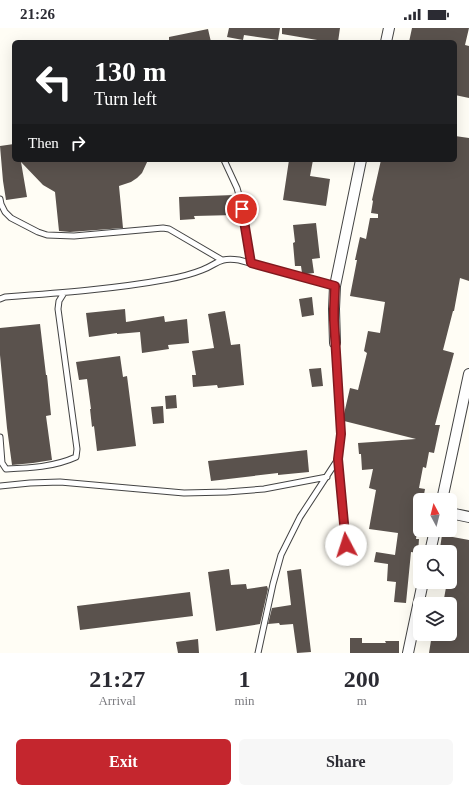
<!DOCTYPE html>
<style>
:root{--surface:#fff;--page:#f7f7f7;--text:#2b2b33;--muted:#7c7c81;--accent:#c4262e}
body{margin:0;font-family:"Times New Roman",serif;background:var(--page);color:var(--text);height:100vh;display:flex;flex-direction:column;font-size:15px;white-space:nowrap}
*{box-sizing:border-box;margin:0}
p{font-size:13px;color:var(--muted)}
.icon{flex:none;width:22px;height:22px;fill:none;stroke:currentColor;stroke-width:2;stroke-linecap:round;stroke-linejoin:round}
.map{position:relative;height:625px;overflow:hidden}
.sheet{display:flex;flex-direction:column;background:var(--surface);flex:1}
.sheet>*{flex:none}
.hud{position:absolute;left:12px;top:12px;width:445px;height:122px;border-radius:6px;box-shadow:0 4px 16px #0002;background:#202124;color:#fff;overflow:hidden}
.needle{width:26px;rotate:353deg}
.controls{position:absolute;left:413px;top:465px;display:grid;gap:8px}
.controls a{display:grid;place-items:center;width:44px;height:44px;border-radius:6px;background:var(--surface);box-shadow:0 4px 16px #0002;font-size:20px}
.pin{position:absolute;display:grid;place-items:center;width:34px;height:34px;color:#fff;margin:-17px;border:2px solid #fff;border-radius:50%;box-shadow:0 1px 4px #0007}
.me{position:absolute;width:44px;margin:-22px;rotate:355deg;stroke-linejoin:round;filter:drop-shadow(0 0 3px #0008)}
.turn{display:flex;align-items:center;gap:14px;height:84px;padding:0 16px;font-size:18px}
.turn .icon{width:52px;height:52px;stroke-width:2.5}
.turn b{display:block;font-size:28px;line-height:34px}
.then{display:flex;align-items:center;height:38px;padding:0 16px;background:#0003;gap:8px;font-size:15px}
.eta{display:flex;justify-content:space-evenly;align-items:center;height:68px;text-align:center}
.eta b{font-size:24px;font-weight:700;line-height:28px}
.primary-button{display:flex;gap:8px;margin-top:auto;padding:8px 16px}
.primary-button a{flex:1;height:46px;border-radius:6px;background:var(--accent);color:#fff;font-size:16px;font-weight:700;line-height:46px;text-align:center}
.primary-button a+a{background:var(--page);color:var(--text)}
.status{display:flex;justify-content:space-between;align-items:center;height:28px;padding:0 20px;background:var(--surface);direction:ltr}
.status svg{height:11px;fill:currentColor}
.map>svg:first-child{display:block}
</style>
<div class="status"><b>21:26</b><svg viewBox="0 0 49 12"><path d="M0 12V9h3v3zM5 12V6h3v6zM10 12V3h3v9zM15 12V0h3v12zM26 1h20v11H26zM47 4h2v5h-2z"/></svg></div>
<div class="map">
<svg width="469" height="625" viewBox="0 0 469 625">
<rect width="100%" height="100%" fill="#fffdf5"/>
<path fill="#5a524d" d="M229,0H280L278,12L244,7L243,12L227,9Z
M282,0H340L338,14H329L282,6Z
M412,0H469L465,17L469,18V70L455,67V14H409Z
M208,1L211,14H169V9Z
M455,108L469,110V253L460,250L454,283H453L443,322L454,325L435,397H440L434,425L429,424L426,440L423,439L419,460L425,461L423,472H420V482L416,511H419L418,525L411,524L406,575L394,574L396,554L387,553L388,536L374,534L376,524L395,527L398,505L369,501L376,462L369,460L373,441L362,442L361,426H359L358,415L416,411L344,393V386L350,360L358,362L367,325L364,323L368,303L380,305L385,274L350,268L357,232H355L360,209L366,211L370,190H378V186L371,185L373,173L372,172L381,132H455Z
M14,116V132H148L142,145L137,150L131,154L119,158L123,200L70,204L59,203L55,164L43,157L21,134L27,169L6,172L3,153L0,118Z
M289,132H313L310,148L330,151L326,178L283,172Z
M234,167L235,187L194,188L195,191L180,192L179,169Z
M316,195L320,230L312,231L314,245L306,246L302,245L301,238H295L293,215L295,214L293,197Z
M312,269L314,287L302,289L299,271Z
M125,281L126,294L164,288L165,294L187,291L189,315L168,317L169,321L142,325L140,304L117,306V305L89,309L86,285Z
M225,283L231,317L240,316L244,357L218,360L217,357L193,359L192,347H196L192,323L214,320L208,286Z
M40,296L46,347H47L51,387L46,388L52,432L33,435L12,437L7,400L0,327V300Z
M120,328L123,349L127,348L136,418L97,423L94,398L92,399L90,381H91L87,351L79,352L76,334Z
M321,340L323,358L312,359L309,341Z
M176,367L177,380L166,381L165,368Z
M163,378L164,395L153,396L151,379Z
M307,422L309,444L278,447V445L211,453L208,433Z
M442,507L469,512V625H429L432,606H450V576H443L447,554H450V541L453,526L451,525L452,522L440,520Z
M229,541L231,557L246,556L247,561L267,558L268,561L260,596L216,603L208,544Z
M301,541L311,624L297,625L293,596L280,597L279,595L268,596L272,580L291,577L287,543Z
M190,564L193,588L80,602L77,578Z
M350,610H362V615H386L385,613H399V625H350Z
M198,611L199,625H178L176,614Z"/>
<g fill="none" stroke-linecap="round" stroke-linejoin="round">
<g stroke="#444" stroke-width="7">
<path id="lane" d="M224,132L237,160L239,167L251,235
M0,171L1,176L5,184L11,190L38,204L47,207L74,208L163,200L169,201L222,232
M0,271L5,269C60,265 115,261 169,251C180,249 192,246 202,242C218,236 218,229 239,232L335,258
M0,409L2,435L6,441C30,440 54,439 76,429L77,421L58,281L59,273L64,265
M338,431L346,517
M0,458L30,455L60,454L184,465L227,464L264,461L327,449
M258,625L273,556L281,527L300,489L338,431L341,406L335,315"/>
</g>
<g stroke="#444" stroke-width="12">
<path id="street" d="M386,14L389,0
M335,315L334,281L335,258L361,132
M442,472L469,346
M450,485L469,489
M430,524L435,502
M408,625L423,554"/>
</g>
<use href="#lane" stroke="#fff" stroke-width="5"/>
<use href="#street" stroke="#fff" stroke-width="10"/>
</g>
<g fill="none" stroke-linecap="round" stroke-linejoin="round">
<g stroke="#7f191e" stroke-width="10">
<path id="route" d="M242,181L251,235L335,258L334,281V292L341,406L338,431L346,517"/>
</g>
<use href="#route" stroke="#c4262e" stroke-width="7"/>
</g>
</svg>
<div class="controls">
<a><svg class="needle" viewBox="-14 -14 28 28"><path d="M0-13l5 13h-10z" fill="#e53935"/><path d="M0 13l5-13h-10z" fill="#7c7c81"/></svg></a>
<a><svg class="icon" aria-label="search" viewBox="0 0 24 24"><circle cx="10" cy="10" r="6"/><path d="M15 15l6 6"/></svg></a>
<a><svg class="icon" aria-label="layers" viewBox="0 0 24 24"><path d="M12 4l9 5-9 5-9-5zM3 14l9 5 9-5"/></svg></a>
</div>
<div class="pin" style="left:242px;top:181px;background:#d93025"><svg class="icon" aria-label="arrive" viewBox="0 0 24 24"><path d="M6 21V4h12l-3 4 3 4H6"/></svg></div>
<svg class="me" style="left:346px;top:517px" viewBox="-20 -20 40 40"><circle r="19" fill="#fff"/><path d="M0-13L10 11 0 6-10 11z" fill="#c4262e"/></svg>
<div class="hud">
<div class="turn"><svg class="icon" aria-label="left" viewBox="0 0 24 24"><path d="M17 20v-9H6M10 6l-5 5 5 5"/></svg><div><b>130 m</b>Turn left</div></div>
<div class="then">Then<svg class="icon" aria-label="right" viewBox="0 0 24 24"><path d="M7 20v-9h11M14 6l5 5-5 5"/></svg></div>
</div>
</div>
<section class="sheet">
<div class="eta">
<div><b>21:27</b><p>Arrival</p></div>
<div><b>1</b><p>min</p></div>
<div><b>200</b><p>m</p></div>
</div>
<div class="primary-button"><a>Exit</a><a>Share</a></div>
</section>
